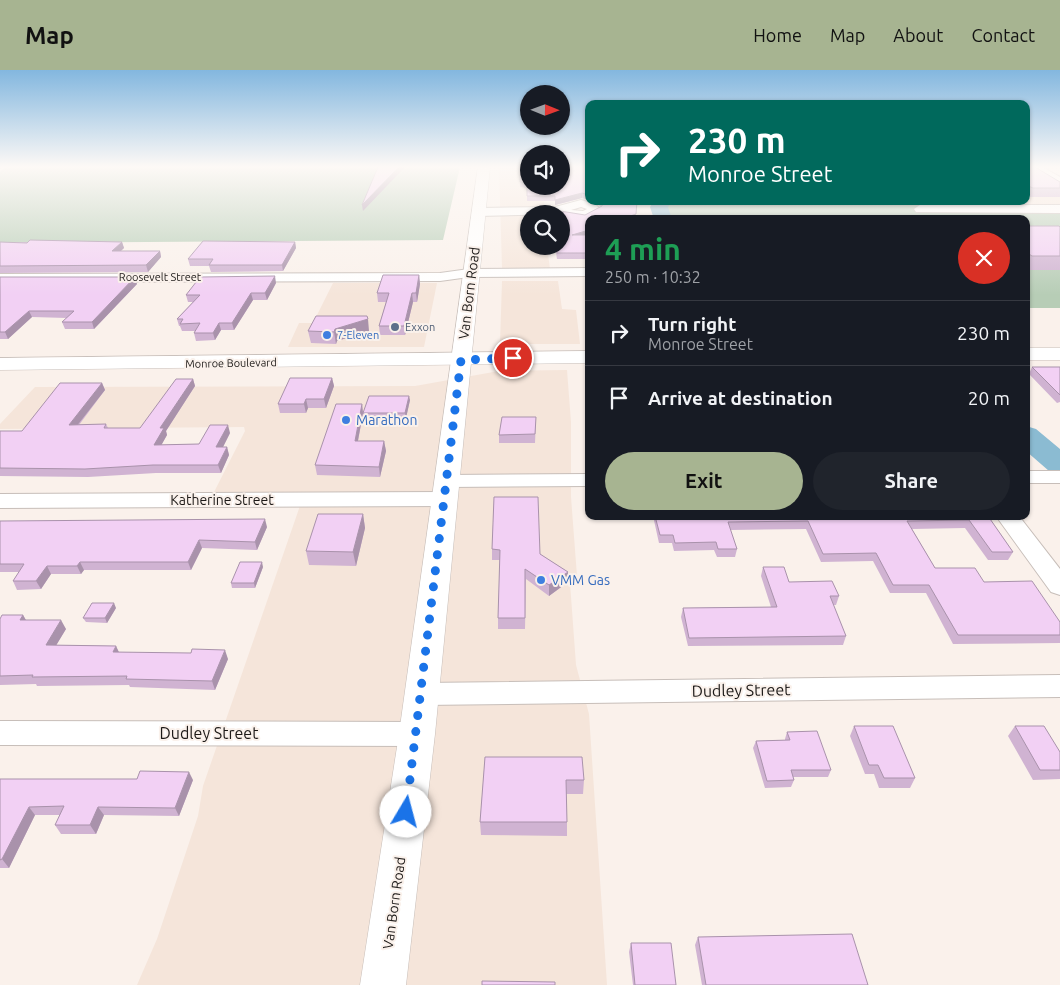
<!DOCTYPE html>
<meta charset="utf-8">
<style>
:root{--surface:#171b24;--page:#20242c;--text:#f1f3f6;--muted:#9ea1a6;--line:#363941;--accent:#a7b491}
body{margin:0;font-family:Ubuntu,sans-serif;background:var(--page);color:var(--text);height:100vh;display:flex;flex-direction:column;font-size:19px;white-space:nowrap}
*{box-sizing:border-box;margin:0}
p{font-size:16px;color:var(--muted)}
.icon{flex:none;width:28px;height:28px;fill:none;stroke:currentColor;stroke-width:2;stroke-linecap:round;stroke-linejoin:round}
.map{position:relative;flex:1;overflow:hidden}
.sheet{position:absolute;left:585px;top:145px;width:445px;height:305px;display:flex;flex-direction:column;background:var(--surface);border-radius:10px;box-shadow:0 1px 4px #0004}
.sheet>*{flex:none}
.guide{position:absolute;left:585px;top:30px;width:445px;height:105px;border-radius:10px;box-shadow:0 1px 4px #0004;background:#00695c;color:#fff;overflow:hidden}
.needle{width:32px;rotate:91deg}
.fabs{position:absolute;left:520px;top:15px;display:grid;gap:10px}
.fabs a{display:grid;place-items:center;width:50px;height:50px;border-radius:50%;background:var(--surface);box-shadow:0 1px 4px #0004;font-size:25px}
.pin{position:absolute;display:grid;place-items:center;width:42px;height:42px;color:#fff;margin:-21px;border:2px solid #fff;border-radius:50%;box-shadow:0 1px 5px #0007}
.me{position:absolute;width:55px;margin:-28px;rotate:8deg;stroke-linejoin:round;filter:drop-shadow(0 0 4px #0008)}
.turn{display:flex;align-items:center;gap:18px;height:105px;padding:0 20px;font-size:22px}
.turn .icon{width:65px;height:65px;stroke-width:2.5}
.turn b{display:block;font-size:35px;line-height:42px}
.round{display:grid;place-items:center;flex:none;width:52px;height:52px;border-radius:26px;background:var(--page)}
.summary{display:flex;align-items:center;justify-content:space-between;height:85px;padding:0 20px}
h1{font-size:30px;font-weight:700;line-height:38px;color:#1e9e55}
.button{display:flex;gap:10px;margin-top:auto;padding:10px 20px}
.button a{flex:1;height:58px;border-radius:30px;background:var(--accent);color:#111;font-size:20px;font-weight:700;line-height:58px;text-align:center}
.button a+a{background:var(--page);color:var(--text)}
ul{padding:0;list-style:none}
li{display:flex;align-items:center;gap:15px;height:65px;padding:0 20px;border-top:1px solid var(--line)}
li div{flex:1}
li b{display:block;font-size:19px}
li em{font-style:normal}
header{display:flex;align-items:center;gap:30px;box-sizing:border-box;height:70px;padding:0 25px;background:var(--accent);color:#111}
header strong{font-size:24px}
nav{display:flex;gap:28px;margin-inline-start:auto;font-size:18px}
.map>svg:first-child{display:block}
</style>
<header>
<strong>Map</strong>
<nav><a>Home</a><a>Map</a><a>About</a><a>Contact</a></nav>
</header>
<div class="map">
<svg width="1060" height="915" viewBox="0 0 1060 915">
<rect width="100%" height="100%" fill="#faf1eb"/>
<path fill="#f5e5da" d="M499,97H529V116H543L545,144H529V176H547L550,199L502,198Z
M1026,97L1060,114V137H979L960,131H1026Z
M502,211H558L562,239L576,240L580,274H500Z
M333,213H437L424,277H288L299,253H313Z
M567,300L571,352V427L577,506L570,513L576,595L589,644L607,915H137L157,869L198,746L203,716L302,430H210L245,361L244,357L0,359V354L35,317L415,316L499,301Z"/>
<path fill="#b7cdb6" d="M6,97H460L443,170L0,173V101Z
M663,131H960L975,143H1060V238H1026V149H663L659,137Z"/>
<g fill="none" stroke-linecap="round" stroke-linejoin="round">
<path fill="#8bbbd2" fill-rule="evenodd" d="M654,131H672L668,137L672,149H654L650,137Z
M1026,356L1036,359L1060,379V404L1049,401L1026,381Z"/>
<g stroke="#c7beb9" stroke-width="2">
<path id="minor" d="M1029,97H1042L1060,107V114Z
M581,130L595,134L601,140L585,149L561,144L479,146L473,142L479,138L555,137ZM581,137L587,139L583,141L571,140Z
M920,135H1060V143L916,142L914,139Z
M589,198V206L469,207L440,211L0,212V204L440,203L469,199Z
M1026,401H1060V413H1026Z
M589,404V416L447,417L440,415L437,411L440,407L447,405Z
M445,422L453,424L456,429L453,434L445,436L0,438V424Z
M996,446H1019L1060,499V525L1051,522Z
M1060,605V627L422,635L412,632L408,624L412,616L422,613Z
M0,651L417,652L427,655L432,664L427,673L417,676L0,675Z"/>
</g>
<g stroke="#c7beb9" stroke-width="1">
<path id="tertiary" d="M1026,278H1060V290H1026Z
M589,281V293L0,300V288Z"/>
</g>
<g stroke="#c7beb9" stroke-width="1">
<path id="secondary" d="M478,97H490L435,664L406,915H360L399,664Z"/>
</g>
<use href="#minor" fill="#fff" fill-rule="evenodd"/>
<use href="#tertiary" fill="#fff" fill-rule="evenodd"/>
<use href="#secondary" fill="#fff" fill-rule="evenodd"/>
</g>
<path fill="#d0b3d2" d="M521,97H589V130L582,128L555,135V131H527V118L520,117Z
M1026,97L1060,112V127H1029L1026,126Z
M592,131H637L589,149V189H557L555,176H561L585,145L601,137L596,132Z
M1026,156L1060,157V200H1026Z
M0,172H122L124,178L121,181H160L161,187L148,202L0,203Z
M295,172L296,178L283,201L211,202L209,196H190L188,189Z
M419,205L420,214L417,232H413L405,265H380L379,256L386,232H378L377,223Z
M0,207L137,214L94,259H65L62,252L67,248L32,247L8,269H0Z
M276,213L267,230H253L234,260H221L215,270L196,271L194,263L195,261H182L180,256H179L177,249L193,232H188L186,225Z
M308,261H369L337,271L336,274L311,273Z
M1032,297H1060V332L1057,333L1029,304Z
M332,308L334,316L326,338H308L306,343H280L278,334Z
M193,309L195,316L166,361L167,365L161,375L199,374L230,363L223,377H227L229,385L221,403H156L88,407L0,406V361H22L102,313L105,320L79,355L106,354L108,358H140Z
M410,330L406,348H364L363,344L358,371H384L386,381L380,407L317,405L315,395L362,334L363,343Z
M536,347L535,373H499V365Z
M494,427L540,484L568,502V512L549,526L526,509L525,559H498V548L500,490H492V479Z
M363,444L365,458L356,496L309,495L306,481Z
M653,446H988L1013,482L1008,490H988L965,458L912,459L935,498L984,512L1060,552V573L953,574L926,523H890L873,491L821,492L806,459L730,460L737,479L735,487H717L714,480L674,481L672,473H659Z
M0,451L267,457L257,480L202,478L191,500H84L81,504H51L41,519L17,520L13,511L19,502H0Z
M263,497L255,518H232L231,513Z
M763,497L789,512L839,526L836,535H833L846,566L843,575L688,576L681,547L683,538L771,537L761,506Z
M116,538L107,553L86,552L83,548Z
M23,545L26,550L66,559L56,575L116,576L119,582L228,589L215,620L130,617L129,615L37,616L36,614L0,615V549Z
M854,656L915,708L910,718H879L874,704H865L850,666Z
M1015,656L1060,682V709L1033,710L1008,666Z
M787,662L831,700L828,707H793L794,710L791,717L765,718L753,678L756,671L785,670V669Z
M485,687L584,710L583,724H566L567,752V766L481,765L480,752Z
M0,709L193,710L179,746L104,745L96,764H61L55,755L60,745H35L9,798H0Z
M698,867L868,915H702L695,875Z
M631,873L676,915H633L629,882Z"/>
<path fill="#a992ab" d="M399,97H405L363,141L362,135Z
M582,123V128L555,135V130Z
M637,131L635,149H622Z
M589,160V166L572,165Z
M122,172L124,178L114,187L112,181Z
M295,172L296,178L283,201L282,195Z
M160,181L161,187L148,202L146,195Z
M419,205L420,214L417,232L416,223Z
M275,206L276,213L267,230L265,223Z
M135,207L137,214L94,259L92,252Z
M251,223L253,230L234,260L232,253Z
M412,223L413,232L405,265L404,256Z
M29,241L32,247L8,269L5,262Z
M368,249L369,261L337,271L336,274L334,262L335,259Z
M219,253L221,260L215,270L213,263Z
M332,308L334,316L326,338L324,329Z
M193,309L195,316L166,361L167,365L157,383L154,375L160,358Z
M102,313L105,320L72,362L69,355Z
M409,326L410,330L406,348L405,343Z
M306,329L308,338L306,343L304,334Z
M362,334L363,343L356,381L355,371Z
M228,355L230,363L219,385L216,377Z
M384,371L386,381L380,407L379,397Z
M227,377L229,385L221,403L218,395Z
M363,444L365,458L356,496L353,482Z
M265,449L267,457L257,480L255,472Z
M199,470L202,478L191,500L188,492Z
M80,492L84,500L81,504L77,496Z
M262,492L263,497L255,518L254,513Z
M47,496L51,504L41,519L36,511Z
M568,502V512L549,526V515Z
M114,533L116,538L107,553L105,548Z
M23,545L28,554L20,550Z
M61,550L66,559L51,584L46,575Z
M116,576L120,585L113,582Z
M225,580L228,589L215,620L212,611Z
M189,702L193,710L179,746L175,738Z
M29,737L35,745L9,798L2,789Z
M98,737L104,745L96,764L90,755Z"/>
<path fill="#f2d0f4" stroke="#a992ab" d="M378,97H399L362,135Z
M521,97H529V116H561V97H589V125L582,123L555,130V126H527V113L520,112Z
M1026,97H1035L1060,112V118H1033L1026,115Z
M601,131H637L636,144L622,149H589V160L572,165H589V183H557L556,176H561V144H554V140L585,145L602,136L603,133Z
M1026,156H1059L1060,157V186H1032L1026,182Z
M30,170L122,172L112,181H160L146,195L0,196V172L27,173Z
M203,171L295,172L282,195H209L213,189H188Z
M383,205H419L416,223H412L404,256H379L389,223H377Z
M275,206L265,223H251L232,253H219L213,263H194L200,253L180,254L183,249H177L200,225H186L200,207Z
M0,207H135L92,252H62L74,241H29L5,262H0Z
M316,246H367L368,249L335,259L334,262L308,261Z
M1032,297H1060V325Z
M290,308H332L324,329H306L304,334H278Z
M176,309H193L160,358H164L154,375L199,374L210,355H228L216,377H227L218,395H153L85,399L0,398V361H22L60,313H102L69,355L106,354L104,358H140Z
M369,326H409L405,343H363Z
M336,334H362L355,371H384L379,397L315,395Z
M502,347H536L535,364L499,365Z
M494,427H538L540,484L568,502L549,515L525,499V548H498L500,480L492,479Z
M318,444H363L353,482L306,481Z
M655,446H988L1013,482H992L969,450L907,451L935,498H975L984,512L1032,511L1060,552V565H958L929,515H893L876,483L823,484L808,451L728,452L737,479H718L716,472L675,473L673,465H660Z
M265,449L255,472L199,470L188,492H80L77,496H47L36,511H13L24,494H0V451Z
M240,492H262L254,513H231Z
M763,497H784L789,512L832,511L839,526H830L846,566L689,568L683,538L777,537Z
M92,533H114L105,548H83Z
M2,545H23L20,550H61L46,575L116,576L113,582L191,583L192,579L225,580L212,611L126,609L127,606L32,607L33,605L0,606V549Z
M854,656H893L915,708H884L878,695H869Z
M1015,656H1044L1060,682V700H1040Z
M817,661L831,700H791L794,710L767,711L756,671L790,670L787,662Z
M485,687H582L584,710H566L567,752H480Z
M140,701L189,702L175,738L98,737L90,755H55L64,736L29,737L2,789L0,790V709H137Z
M852,864L868,915H706L698,867Z
M631,873H671L676,915H635Z
M482,911L555,912V915H482Z"/>
<linearGradient id="sky" x2="0" y2="1"><stop stop-color="#83b7df"/><stop offset="0.43" stop-color="#fdf9f6"/><stop offset="1" stop-color="#fdf9f6" stop-opacity="0"/></linearGradient>
<rect width="1060" height="225" fill="url(#sky)"/>
<g fill="none" stroke-linecap="round" stroke-linejoin="round">
<path stroke="#1a73e8" stroke-width="9" stroke-dasharray="0 16.2" d="M406,742L461,290L513,288"/>
</g>
<circle fill="#5c6f8a" stroke="#faf1eb" stroke-width="2" cx="395" cy="257" r="5"/>
<g fill="#3f7fe0" stroke="#faf1eb" stroke-width="2">
<circle cx="327" cy="265" r="5"/>
<circle cx="346" cy="350" r="5"/>
<circle cx="541" cy="510" r="5"/>
</g>
<g text-anchor="middle" stroke-width="4" stroke-linejoin="round" paint-order="stroke">
<g font-size="11" fill="#1d1a18" stroke="#faf1eb">
<text x="160" y="211">Roosevelt Street</text>
<text transform="translate(231 293) rotate(-1)" y="4">Monroe Boulevard</text>
</g>
<g font-size="11" fill="#4e5e75" stroke="#faf1eb" text-anchor="start">
<text x="405" y="261">Exxon</text>
</g>
<g font-size="11" fill="#366cbe" stroke="#faf1eb" text-anchor="start">
<text x="337" y="269">7-Eleven</text>
</g>
<g font-size="14" fill="#1d1a18" stroke="#faf1eb">
<text transform="translate(469 223) rotate(-83)" y="5">Van Born Road</text>
<text x="222" y="435">Katherine Street</text>
<text transform="translate(394 833) rotate(-82)" y="5">Van Born Road</text>
</g>
<g font-size="14" fill="#366cbe" stroke="#faf1eb" text-anchor="start">
<text x="356" y="355">Marathon</text>
<text x="551" y="515">VMM Gas</text>
</g>
<g font-size="16" fill="#1d1a18" stroke="#faf1eb">
<text transform="translate(741 620) rotate(-1)" y="6">Dudley Street</text>
<text x="209" y="669">Dudley Street</text>
</g>
</g>
</svg>
<div class="fabs">
<a><svg class="needle" viewBox="-14 -14 28 28"><path d="M0-13l5 13h-10z" fill="#e53935"/><path d="M0 13l5-13h-10z" fill="#9ea1a6"/></svg></a>
<a><svg class="icon" aria-label="sound" viewBox="0 0 24 24"><path d="M4 9h4l5-4v14l-5-4H4zM17 9q2 3 0 6"/></svg></a>
<a><svg class="icon" aria-label="search" viewBox="0 0 24 24"><circle cx="10" cy="10" r="6"/><path d="M15 15l6 6"/></svg></a>
</div>
<div class="pin" style="left:513px;top:288px;background:#d93025"><svg class="icon" aria-label="arrive" viewBox="0 0 24 24"><path d="M6 21V4h12l-3 4 3 4H6"/></svg></div>
<svg class="me" style="left:406px;top:742px" viewBox="-20 -20 40 40"><circle r="19" fill="#fff"/><path d="M0-13L10 11 0 6-10 11z" fill="#1a73e8"/></svg>
<div class="guide">
<div class="turn"><svg class="icon" aria-label="right" viewBox="0 0 24 24"><path d="M7 20v-9h11M14 6l5 5-5 5"/></svg><div><b>230 m</b>Monroe Street</div></div>
</div>
<section class="sheet">
<div class="summary"><div><h1>4 min</h1><p>250 m · 10:32</p></div><a class="round" style="background:#d93025;color:#fff"><svg class="icon" aria-label="close" viewBox="0 0 24 24"><path d="M6 6l12 12M18 6L6 18"/></svg></a></div>
<ul>
<li><svg class="icon" aria-label="right" viewBox="0 0 24 24"><path d="M7 20v-9h11M14 6l5 5-5 5"/></svg><div><b>Turn right</b><p>Monroe Street</p></div><em>230 m</em></li>
<li><svg class="icon" aria-label="arrive" viewBox="0 0 24 24"><path d="M6 21V4h12l-3 4 3 4H6"/></svg><div><b>Arrive at destination</b></div><em>20 m</em></li>
</ul>
<div class="button"><a>Exit</a><a>Share</a></div>
</section>
</div>
